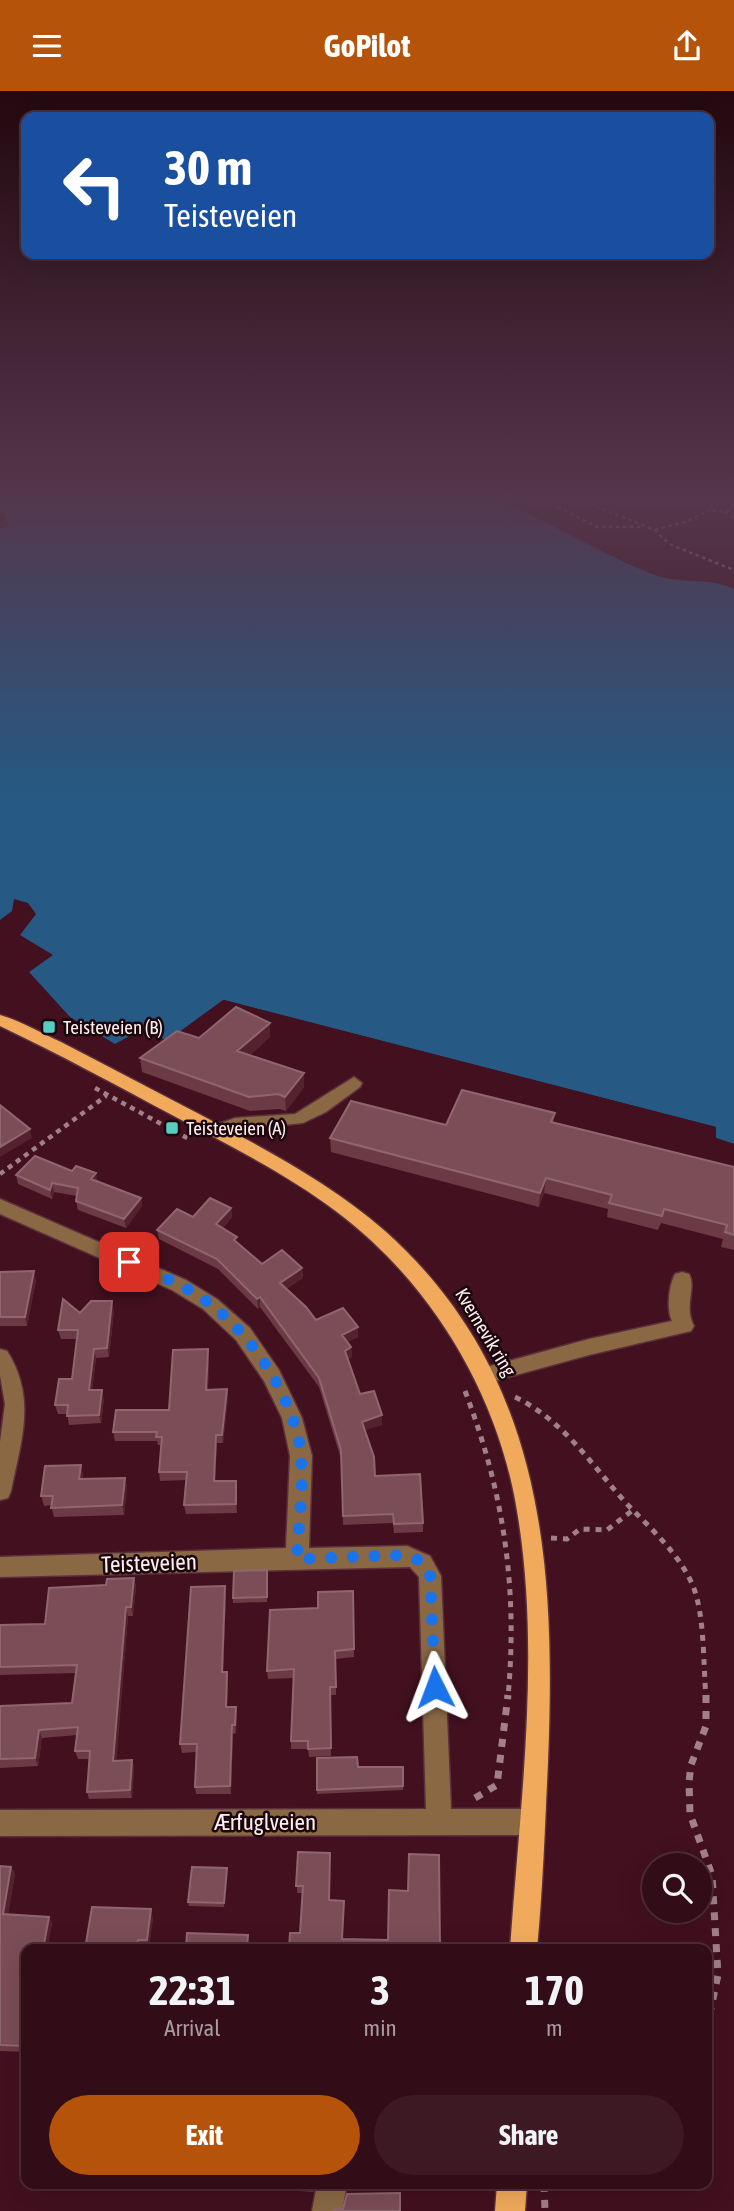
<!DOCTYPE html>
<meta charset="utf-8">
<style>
:root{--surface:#320c16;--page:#3d1a23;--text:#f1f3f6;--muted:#a89ba1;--line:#4d2c35;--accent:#b45309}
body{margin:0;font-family:"Asap Condensed",sans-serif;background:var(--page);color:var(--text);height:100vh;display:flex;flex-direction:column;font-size:26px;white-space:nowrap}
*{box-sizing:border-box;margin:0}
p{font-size:23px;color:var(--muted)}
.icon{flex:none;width:38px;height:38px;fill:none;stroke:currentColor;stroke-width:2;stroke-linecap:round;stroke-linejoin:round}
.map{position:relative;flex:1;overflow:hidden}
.side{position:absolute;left:21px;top:1853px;width:691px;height:245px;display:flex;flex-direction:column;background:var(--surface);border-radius:14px;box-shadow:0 7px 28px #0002,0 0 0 2px var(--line)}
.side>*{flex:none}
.hud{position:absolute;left:21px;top:21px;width:693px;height:147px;border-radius:14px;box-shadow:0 7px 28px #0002,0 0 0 2px var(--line);background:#1a4fa0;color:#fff;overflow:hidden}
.fabs{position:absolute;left:642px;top:1762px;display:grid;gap:14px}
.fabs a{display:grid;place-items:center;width:70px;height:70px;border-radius:50%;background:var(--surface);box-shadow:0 7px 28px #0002,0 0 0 2px var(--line);font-size:35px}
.pin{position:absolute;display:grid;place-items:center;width:60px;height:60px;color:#fff;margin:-30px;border-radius:14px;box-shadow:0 4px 10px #0006}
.me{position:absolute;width:77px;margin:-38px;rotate:357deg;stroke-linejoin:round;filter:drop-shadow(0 0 5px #0008)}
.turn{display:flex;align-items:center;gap:24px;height:147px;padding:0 28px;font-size:32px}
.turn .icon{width:91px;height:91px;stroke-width:2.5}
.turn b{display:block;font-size:49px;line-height:60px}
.eta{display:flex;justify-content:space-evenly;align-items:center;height:119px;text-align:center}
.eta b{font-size:42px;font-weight:700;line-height:49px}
.action{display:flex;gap:14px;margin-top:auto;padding:14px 28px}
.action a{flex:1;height:80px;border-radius:42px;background:var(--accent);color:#fff;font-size:28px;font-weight:700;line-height:80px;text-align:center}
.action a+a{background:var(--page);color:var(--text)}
header{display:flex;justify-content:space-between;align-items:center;height:91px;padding:0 28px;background:var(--accent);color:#fff;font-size:32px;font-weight:700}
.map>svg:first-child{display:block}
</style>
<header><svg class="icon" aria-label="menu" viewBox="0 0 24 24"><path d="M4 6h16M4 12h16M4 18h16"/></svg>GoPilot<svg class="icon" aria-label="share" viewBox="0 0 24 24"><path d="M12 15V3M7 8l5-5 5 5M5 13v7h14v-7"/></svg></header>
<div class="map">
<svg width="734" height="2120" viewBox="0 0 734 2120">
<rect width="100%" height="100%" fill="#42101e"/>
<path fill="#265983" d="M0,405H484C544,425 596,462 655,484C683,494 706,485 734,498V1053L716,1047V1036L224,909L167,950L144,937L115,953L70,926L29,881L53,864L20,844L36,823L28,812L14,808L12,820L0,829V438L9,435L4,422H0Z"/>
<path fill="#42101e" d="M223,909L716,1036V1047L734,1053V1056L714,1050L713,1039L224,913L171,951L167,950Z"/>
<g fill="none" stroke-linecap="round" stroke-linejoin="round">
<g stroke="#5c2f3c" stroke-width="3">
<path id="minor" d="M354,986L362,992L360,996L326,1021L303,1032L235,1039L216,1046L207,1040L210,1036L235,1027L295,1023Z
M0,1108L186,1189L217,1208L250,1237L279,1279L302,1327L312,1365L309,1457L407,1455L430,1465L441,1485L451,1718H531L540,1722L544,1731L540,1740L531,1744L0,1745V1719L426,1718L419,1486L410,1476L0,1486V1466L286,1457L290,1365L282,1327L264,1290L236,1249L203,1218L172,1199L0,1123Z
M682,1181L689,1183C697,1198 683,1214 694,1235L691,1240L589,1264L483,1293L476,1291L473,1285L476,1279L483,1277L589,1248L672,1230C666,1218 669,1194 675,1183Z
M0,1258L7,1260C37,1307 21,1350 11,1400L8,1407L0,1409V1351L5,1313L0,1284Z
M317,2093H347L342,2120H312Z"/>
</g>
<g stroke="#5c2f3c" stroke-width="3">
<path id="major" d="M0,924C21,930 41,942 61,951C108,975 154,1000 201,1024C265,1058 330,1092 385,1140C544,1282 556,1472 548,1671C545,1733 543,1796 537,1858H510C520,1712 542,1559 516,1414C496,1300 430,1191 337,1121C287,1083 230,1055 174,1025C116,994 59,963 0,935Z
M497,2093H527L525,2120H495Z"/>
</g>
<path stroke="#a18189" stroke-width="2.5" stroke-dasharray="3.5 3.5" stroke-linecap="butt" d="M553,405L557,408L556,415L597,436H641
M570,405L655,439L669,453L734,479
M711,412H728L733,415L726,421L711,419Z
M728,412L734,407
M724,421L734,427
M655,439L685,431L710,419"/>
<path stroke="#a18189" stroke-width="4.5" stroke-dasharray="5 5" stroke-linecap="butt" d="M95,997L189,1048
M0,1083L106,1005"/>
<path stroke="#a18189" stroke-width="5" stroke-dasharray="6 6" stroke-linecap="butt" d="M465,1300C504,1402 518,1497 508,1606
M515,1306C564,1330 591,1373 626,1412C650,1437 679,1462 693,1495C705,1525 703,1573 706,1606
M551,1447L567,1448L580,1438L607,1439L633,1419"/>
<path stroke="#a18189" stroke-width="7" stroke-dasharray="8 8" stroke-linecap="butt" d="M706,1604V1635L691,1674L689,1691L690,1723L712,1784L718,1884L707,1936
M475,1707L497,1694L508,1604
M544,2093L545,2120"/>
<use href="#minor" fill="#8a6844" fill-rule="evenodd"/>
<use href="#major" fill="#f1aa5b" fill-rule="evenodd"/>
</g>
<path fill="#6b3a45" d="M270,946L250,964L304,982V996L286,1020L279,1018L250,1020L142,981L140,967L199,947Z
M555,1022L553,1032L734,1076V1159L721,1156L723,1148L661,1132L658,1139L607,1126L608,1118L544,1102L539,1116L331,1061L330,1047Z
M16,1084L98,1091L141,1107L142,1115L126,1137L78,1119L76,1110L77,1105L54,1101L52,1108L18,1093Z
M231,1117L232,1126L223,1137L238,1152L262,1173L302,1177L303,1187L286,1198L316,1229L358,1236V1246L347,1251L351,1256L352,1266L348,1268L360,1303L382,1334L364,1339L375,1385L423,1432V1441L394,1442L393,1432L343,1434L341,1368L319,1296L260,1216L258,1218L218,1178L159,1148L157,1139L193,1126Z
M0,1181L36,1189L27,1235H0Z
M114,1219L109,1266L96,1267L92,1299L104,1308L101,1332L69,1334L67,1323H58L55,1314L72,1288L77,1248H61L58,1239L80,1222Z
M208,1258L209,1267L208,1299L227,1298L228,1307L223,1352H217L215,1390H236L237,1398V1422L186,1423L184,1414L186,1389L160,1390L159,1381L161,1354H158L157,1350H115L113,1341L169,1319Z
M83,1383V1388L125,1387L127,1396L124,1424L54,1426L51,1414L44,1415L41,1405Z
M268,1483L267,1511L233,1512V1507Z
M134,1487L136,1496L133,1525H128L116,1670L132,1669L134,1677L132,1707L89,1708L87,1701L90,1668H78L75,1660L77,1644L42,1647L38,1675L0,1677V1615L72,1612L76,1582L0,1584V1534L45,1533L106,1494Z
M353,1500L354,1566L336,1568V1604H330L331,1665L309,1666L308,1658H291V1650L294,1587L268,1588L267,1580L318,1517Z
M226,1504L223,1581H227L228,1589L227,1616L237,1624L236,1642L233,1643L231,1703H196L195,1696L196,1661L182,1662L180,1653Z
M317,1667L358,1676H403V1699L317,1703Z
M298,1761L330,1762L329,1809L344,1810L342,1848L388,1849L389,1799L408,1800L409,1763L439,1764L440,1858H289L290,1842H300L302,1802H297Z
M0,1775L11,1776L15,1783L8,1823L49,1826L52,1832L47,1858H26V1961L0,1960Z
M227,1781L224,1816L189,1815L188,1811Z
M153,1826L149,1856H140V1858H85Z
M316,2093L313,2101L274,2098L273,2095Z"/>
<path fill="#54212e" d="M270,932V946L238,974L237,960Z
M304,982V996L286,1020L285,1006Z
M30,1038L32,1047L0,1066V1056Z
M96,1082L98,1091L91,1088Z
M546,1087L544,1102L539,1116L540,1102Z
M52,1092L54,1101L52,1108L50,1099Z
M141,1107L142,1115L126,1137L124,1128Z
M231,1117L232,1126L217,1143L216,1133Z
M302,1177L303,1187L280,1202V1192Z
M34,1180L36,1189L27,1235L25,1226Z
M260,1206V1216L258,1218L257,1208Z
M112,1210L114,1219L109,1266L107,1257Z
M358,1236V1246L342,1253V1244Z
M351,1256L352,1266L345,1269V1260Z
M94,1258L96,1267L91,1308L89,1299Z
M208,1258L209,1267L207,1307L206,1299Z
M227,1298L228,1307L223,1352L222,1344Z
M102,1299L104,1308L101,1332L99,1324Z
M382,1324V1334L362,1340V1331Z
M216,1344L217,1352L215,1399L214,1390Z
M81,1374L83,1383L82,1397L79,1388Z
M125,1387L127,1396L124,1424L122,1414Z
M236,1390L237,1398V1422L236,1413Z
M134,1487L136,1496L133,1525L131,1516Z
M225,1495L226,1504L223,1589L222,1581Z
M126,1516L128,1525L116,1678L113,1670Z
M227,1581L228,1589L227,1624L226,1616Z
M236,1616L237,1624L236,1642L235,1634Z
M232,1634L233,1643L231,1703L230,1695Z
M39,1639L42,1647L38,1675L35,1667Z
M132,1669L134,1677L132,1707L130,1699Z
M11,1776L15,1783L7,1829L3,1823Z
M151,1818L153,1826L149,1856L147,1849Z
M49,1826L52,1832L47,1858H46L44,1853Z
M26,1904V1930L23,1925Z"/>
<path fill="#7b4d57" stroke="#8f6670" stroke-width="2" d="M236,916L270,932L237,960L304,982L285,1006L278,1003L249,1006L140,967L177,940L199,947Z
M462,999L555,1022L551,1031L734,1076V1144L725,1141L727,1134L664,1118L662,1125L609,1112L612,1104L546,1087L540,1102L330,1047L351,1010L446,1034Z
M0,1014L30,1038L0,1056Z
M35,1065L72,1080L76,1075L96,1082L91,1088L141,1107L124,1128L76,1110L78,1097L52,1092L50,1099L16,1084Z
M210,1107L231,1117L216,1133L237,1146L234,1149L262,1173L282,1159L302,1177L280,1192L306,1216L316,1229L343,1217L358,1236L342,1244L351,1256L345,1260L360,1303L374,1300L382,1324L362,1331L374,1366L375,1385L420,1383L423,1432L394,1433L393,1423L343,1425L341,1359L319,1287L260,1206L257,1208L217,1168L157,1139L177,1118L193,1126Z
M34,1180L25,1226H0V1181Z
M63,1208L80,1222L91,1210H112L107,1257L94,1258L89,1299H102L99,1324L67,1325L68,1314H55L59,1288H72L78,1239H58Z
M208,1258L206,1299L227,1298L222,1344H216L214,1390H236V1413L184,1414L187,1381H159L162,1346H156L157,1341H113L116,1319H169L173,1259Z
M81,1374L79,1388L125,1387L122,1414L51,1417L53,1405H41L45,1375Z
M267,1479V1506L233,1507L234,1480Z
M134,1487L131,1516H126L113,1670L132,1669L130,1699L87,1701L90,1660H75L78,1636L39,1639L35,1667L0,1668V1615L72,1612L77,1574L0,1576V1534L45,1533L49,1497L106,1494L107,1488Z
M225,1495L222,1581H227L226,1616H236L235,1634H232L230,1695L195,1696L197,1653H180L191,1496Z
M353,1500L354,1558L335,1560L336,1596H330L331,1657L308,1658V1650H291L294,1578L267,1580L270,1519L318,1517V1501Z
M357,1666L358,1676H403V1695L317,1699V1667Z
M298,1761L330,1762L329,1809L344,1810L342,1848L388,1849L389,1799L408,1800L409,1763L439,1764L440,1858H289L290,1842H300L303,1795H296Z
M0,1775L11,1776L3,1823L49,1826L44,1853H35L34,1858H26V1904L23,1925H26V1955L0,1954Z
M192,1776L227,1777L224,1812L188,1811Z
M92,1816L151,1818L147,1849H138L136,1858H85Z
M187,1842L248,1844L247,1858H186Z
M273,2093H314L312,2097L273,2095Z
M400,2102V2120H334V2119L343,2118L347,2103Z"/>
<linearGradient id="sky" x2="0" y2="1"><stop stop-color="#240910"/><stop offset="0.58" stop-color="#54374c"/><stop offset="1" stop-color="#54374c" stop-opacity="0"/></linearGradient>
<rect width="734" height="702" fill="url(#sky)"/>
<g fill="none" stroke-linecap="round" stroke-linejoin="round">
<path stroke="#1a73e8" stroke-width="12" stroke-dasharray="0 21.6" d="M129,1171C156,1183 186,1194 210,1213C253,1245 297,1311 301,1366C304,1399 298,1434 297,1468L401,1464C417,1467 423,1469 430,1485L435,1596"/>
</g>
<g fill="#56cec3" stroke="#1b060b" stroke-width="2.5">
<rect x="42" y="929" width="14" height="14" rx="3.5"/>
<rect x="165" y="1030" width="14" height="14" rx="3.5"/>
</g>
<g text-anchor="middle" stroke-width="5" stroke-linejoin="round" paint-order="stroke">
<g font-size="19" fill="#fdeff1" stroke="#1b060b" text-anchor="start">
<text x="63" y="943">Teisteveien (B)</text>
<text x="186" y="1044">Teisteveien (A)</text>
</g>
<g font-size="19" fill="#fdeff1" stroke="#1b060b">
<text transform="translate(486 1241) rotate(59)" y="7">Kvernevik ring</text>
</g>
<g font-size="23" fill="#fdeff1" stroke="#1b060b">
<text transform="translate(149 1472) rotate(-2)" y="8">Teisteveien</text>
<text x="265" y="1739">Ærfuglveien</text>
</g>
</g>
</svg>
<div class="fabs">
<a><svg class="icon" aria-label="search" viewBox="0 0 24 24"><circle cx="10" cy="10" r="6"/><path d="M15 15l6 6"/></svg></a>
</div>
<div class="pin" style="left:129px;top:1171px;background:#d93025"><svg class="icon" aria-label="arrive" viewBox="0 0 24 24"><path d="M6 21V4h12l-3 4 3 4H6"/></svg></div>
<svg class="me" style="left:435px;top:1596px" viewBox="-20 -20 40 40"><path d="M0-17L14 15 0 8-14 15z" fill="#1a73e8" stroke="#fff" stroke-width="4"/></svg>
<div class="hud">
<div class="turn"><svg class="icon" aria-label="left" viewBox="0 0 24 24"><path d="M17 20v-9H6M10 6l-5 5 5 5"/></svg><div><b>30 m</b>Teisteveien</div></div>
</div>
<section class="side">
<div class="eta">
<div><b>22:31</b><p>Arrival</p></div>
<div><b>3</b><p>min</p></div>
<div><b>170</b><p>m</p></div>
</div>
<div class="action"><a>Exit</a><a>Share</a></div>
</section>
</div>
